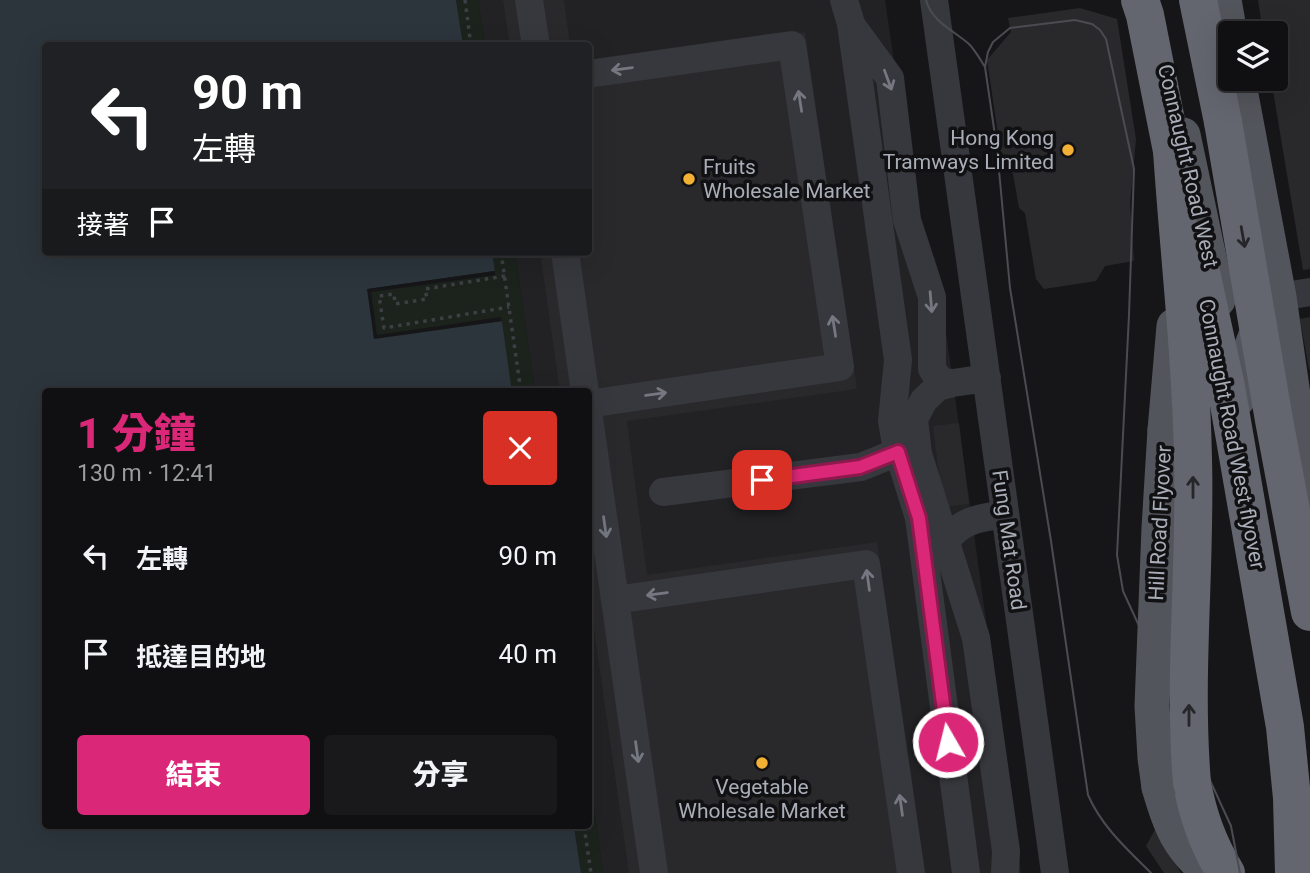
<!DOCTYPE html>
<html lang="zh-TW">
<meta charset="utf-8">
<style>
:root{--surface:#101012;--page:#19191b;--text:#f1f3f6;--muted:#9c9d9f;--line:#303032;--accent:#db2777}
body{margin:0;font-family:Roboto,"Noto Sans TC",sans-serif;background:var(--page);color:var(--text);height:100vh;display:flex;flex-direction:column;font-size:26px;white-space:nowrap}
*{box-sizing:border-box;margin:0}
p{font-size:23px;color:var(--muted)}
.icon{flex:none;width:38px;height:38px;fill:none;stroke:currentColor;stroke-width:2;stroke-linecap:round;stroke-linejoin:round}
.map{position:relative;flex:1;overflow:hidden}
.details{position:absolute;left:42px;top:388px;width:550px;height:441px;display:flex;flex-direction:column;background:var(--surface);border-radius:7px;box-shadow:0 7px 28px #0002,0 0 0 2px var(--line)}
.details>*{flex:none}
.guide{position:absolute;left:42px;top:42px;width:550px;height:214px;border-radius:7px;box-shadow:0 7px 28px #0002,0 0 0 2px var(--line);background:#202124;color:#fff;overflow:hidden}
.buttons{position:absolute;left:1218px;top:21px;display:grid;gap:14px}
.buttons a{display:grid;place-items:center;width:70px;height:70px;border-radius:7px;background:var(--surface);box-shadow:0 7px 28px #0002,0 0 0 2px var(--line);font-size:35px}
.pin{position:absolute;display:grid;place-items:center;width:60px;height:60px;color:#fff;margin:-30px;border-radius:14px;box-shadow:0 4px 10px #0006}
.me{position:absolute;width:77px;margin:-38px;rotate:352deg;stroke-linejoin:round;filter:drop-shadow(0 0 5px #0008)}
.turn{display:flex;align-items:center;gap:24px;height:147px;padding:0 35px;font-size:32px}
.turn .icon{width:91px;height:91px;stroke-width:2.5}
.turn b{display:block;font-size:49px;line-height:60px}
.then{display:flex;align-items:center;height:66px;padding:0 35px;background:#0003;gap:14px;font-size:26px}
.round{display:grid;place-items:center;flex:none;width:74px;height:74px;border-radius:7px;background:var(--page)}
.head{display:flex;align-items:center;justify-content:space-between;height:119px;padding:0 35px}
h1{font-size:42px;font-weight:800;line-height:52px;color:var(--accent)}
.action{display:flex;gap:14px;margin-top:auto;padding:14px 35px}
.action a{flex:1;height:80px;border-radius:7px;background:var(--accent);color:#fff;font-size:28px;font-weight:800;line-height:80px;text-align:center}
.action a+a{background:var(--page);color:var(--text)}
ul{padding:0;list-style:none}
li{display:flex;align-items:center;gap:21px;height:98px;padding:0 35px}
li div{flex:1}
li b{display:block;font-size:26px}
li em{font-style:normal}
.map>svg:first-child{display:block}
</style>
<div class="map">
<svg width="1310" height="873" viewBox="0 0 1310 873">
<rect width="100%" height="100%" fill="#161618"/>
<path fill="#222225" d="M478,0H885L916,210L938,274L1021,873H603L588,766V392H535L515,252H588V46L485,45Z"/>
<path fill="#1c231d" d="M456,0H478L485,45H463Z
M492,252H515L535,392H512L502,321L374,339L367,289L495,271Z
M588,766L603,873H581L574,826H588Z"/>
<path fill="#2c353c" d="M0,0H456L463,45L46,46V252H492L495,271L368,289L374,338L502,321L512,392H46V826H574L581,873H0Z"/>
<path fill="#161618" d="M495,271V275L371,292L377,335L501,317L502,321L374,339L367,289Z"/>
<path fill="#29292c" d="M503,0H564L570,46H510Z
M1258,0H1310V269L1303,270L1271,79H1276V33H1263Z
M1080,8L1117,19L1136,139L1130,204L1134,261L1105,266L1096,281L1044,289L1036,279L1025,213L1019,208L1013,174L1002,161L987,60L1011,32L1008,18Z
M805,32L857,389L627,421L647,575L877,542L924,873H629L588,588V392H560L540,252H588V62Z
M1310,317V369H1309L1300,319Z
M959,423L969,504L943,507L933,426Z
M1159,822L1174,861L1181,873H1164L1146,846Z"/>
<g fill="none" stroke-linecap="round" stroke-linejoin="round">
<path stroke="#3d3f44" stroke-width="3.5" stroke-dasharray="3.5 5" stroke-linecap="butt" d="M465,0L471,46
M501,252L521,392
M505,276L425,289L427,299L395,304L394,294L379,296L384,328L509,307
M584,826L591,873"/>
<path stroke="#37383d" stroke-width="28" d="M529,0L536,46
M844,0L851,24L898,360L892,421L896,444L919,518L966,873
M934,0L1055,873
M852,26L890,78L907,220L932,297V369L941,382L953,383
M588,74L792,45L840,367L588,404
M565,252L585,392
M1279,297L1310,292
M987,378L953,383L938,387L924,400L914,419L918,454L976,638L1006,851L1005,873
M588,411L654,873
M663,492L861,467L898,452L903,444L911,440
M947,540C962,519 981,518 1005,514
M615,600L866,564L911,873"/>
<path stroke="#53555c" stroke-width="35" d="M1224,0L1230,34
M1238,79L1279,297L1310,514
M1183,135L1218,300
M1238,399C1244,370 1249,348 1263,320
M1165,430L1174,326
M1159,787C1170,826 1178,846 1209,873"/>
<path stroke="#63666e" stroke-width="38" d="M1140,0L1145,15L1172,151
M1198,0L1223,122
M1226,387L1285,727L1292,798L1294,873
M1192,783C1198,816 1208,845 1226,873"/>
<path stroke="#4a4c52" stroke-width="2" d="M926,0C932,22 953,30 969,44C975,50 980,59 985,67
M1151,873C1127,849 1102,827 1088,795L1051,541L1010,288L997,149L985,67L988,52L993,42L1010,28L1075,20L1092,24L1100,30L1106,39L1134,169L1129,315L1117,555L1123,591L1231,826L1240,873"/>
<path stroke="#53555c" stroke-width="35" d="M1159,787L1155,758L1152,706L1159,528L1165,430"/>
<path stroke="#63666e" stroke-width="38" d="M1223,122L1274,420L1310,612
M1172,151C1179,254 1191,356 1193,459C1196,567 1183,675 1192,783
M1201,272L1226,387"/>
</g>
<defs><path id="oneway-shaft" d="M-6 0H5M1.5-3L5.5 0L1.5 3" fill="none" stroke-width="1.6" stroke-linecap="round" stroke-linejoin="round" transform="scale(1.75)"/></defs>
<g stroke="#757881">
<use href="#oneway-shaft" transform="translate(622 69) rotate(172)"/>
<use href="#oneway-shaft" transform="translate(888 80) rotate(70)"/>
<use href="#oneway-shaft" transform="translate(800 101) rotate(-99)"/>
<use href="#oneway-shaft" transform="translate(931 302) rotate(85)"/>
<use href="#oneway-shaft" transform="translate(834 326) rotate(-99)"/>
<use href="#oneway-shaft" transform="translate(656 394) rotate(-8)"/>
<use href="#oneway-shaft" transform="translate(605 527) rotate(82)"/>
<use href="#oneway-shaft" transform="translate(868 580) rotate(-98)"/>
<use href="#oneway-shaft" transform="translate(657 594) rotate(172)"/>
<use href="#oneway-shaft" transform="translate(637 752) rotate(82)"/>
<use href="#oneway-shaft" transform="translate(901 805) rotate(-98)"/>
</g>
<g stroke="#26262a">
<use href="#oneway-shaft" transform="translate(1243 237) rotate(80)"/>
<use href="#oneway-shaft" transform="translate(1193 487) rotate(-90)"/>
<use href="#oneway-shaft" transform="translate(1189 715) rotate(-90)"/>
</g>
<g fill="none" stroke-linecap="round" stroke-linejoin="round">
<g stroke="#8e194d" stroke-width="18">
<path id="route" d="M762,480L860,467L898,452L919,518L948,742"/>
</g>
<use href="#route" stroke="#db2777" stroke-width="12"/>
</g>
<g fill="#f2b134" stroke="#111113" stroke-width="2.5">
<circle cx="1068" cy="150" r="7"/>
<circle cx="689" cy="179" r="7"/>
<circle cx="762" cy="763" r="7"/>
</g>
<g text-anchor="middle" stroke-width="7" stroke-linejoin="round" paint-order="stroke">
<g font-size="21" fill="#a8adb8" stroke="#111113" text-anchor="end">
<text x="1054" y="145">Hong Kong<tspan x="1054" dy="24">Tramways Limited</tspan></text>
<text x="703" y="174" text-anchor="start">Fruits<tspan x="703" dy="24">Wholesale Market</tspan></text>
<text x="762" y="794" text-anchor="middle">Vegetable<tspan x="762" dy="24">Wholesale Market</tspan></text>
</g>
<g font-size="21" fill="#a8adb8" stroke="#111113">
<text transform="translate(1188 166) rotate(77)" y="7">Connaught Road West</text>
<text transform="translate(1232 434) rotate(79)" y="7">Connaught Road West flyover</text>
<text transform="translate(1160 523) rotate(-87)" y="7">Hill Road Flyover</text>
<text transform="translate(1009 540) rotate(82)" y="7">Fung Mat Road</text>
</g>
</g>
</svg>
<div class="buttons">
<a><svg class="icon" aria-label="layers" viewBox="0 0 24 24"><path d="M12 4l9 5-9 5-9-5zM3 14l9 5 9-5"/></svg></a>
</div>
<div class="pin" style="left:762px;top:480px;background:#d93025"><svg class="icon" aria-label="arrive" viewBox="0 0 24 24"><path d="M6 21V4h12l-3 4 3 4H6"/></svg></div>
<svg class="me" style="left:948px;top:742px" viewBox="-20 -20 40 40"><circle r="17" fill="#db2777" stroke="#fff" stroke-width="3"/><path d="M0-11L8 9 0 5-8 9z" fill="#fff"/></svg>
<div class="guide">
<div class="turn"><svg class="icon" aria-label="left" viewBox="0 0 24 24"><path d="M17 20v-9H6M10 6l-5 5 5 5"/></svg><div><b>90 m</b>左轉</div></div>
<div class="then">接著<svg class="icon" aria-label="arrive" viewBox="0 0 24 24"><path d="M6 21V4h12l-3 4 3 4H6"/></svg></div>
</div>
<section class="details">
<div class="head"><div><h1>1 分鐘</h1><p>130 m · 12:41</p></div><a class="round" style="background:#d93025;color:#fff"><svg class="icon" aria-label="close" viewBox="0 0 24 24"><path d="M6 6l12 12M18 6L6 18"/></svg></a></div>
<ul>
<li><svg class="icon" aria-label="left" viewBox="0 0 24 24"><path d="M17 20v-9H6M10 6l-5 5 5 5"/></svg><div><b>左轉</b></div><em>90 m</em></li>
<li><svg class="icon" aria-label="arrive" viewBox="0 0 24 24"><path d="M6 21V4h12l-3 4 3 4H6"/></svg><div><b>抵達目的地</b></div><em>40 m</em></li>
</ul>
<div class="action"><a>結束</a><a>分享</a></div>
</section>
</div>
